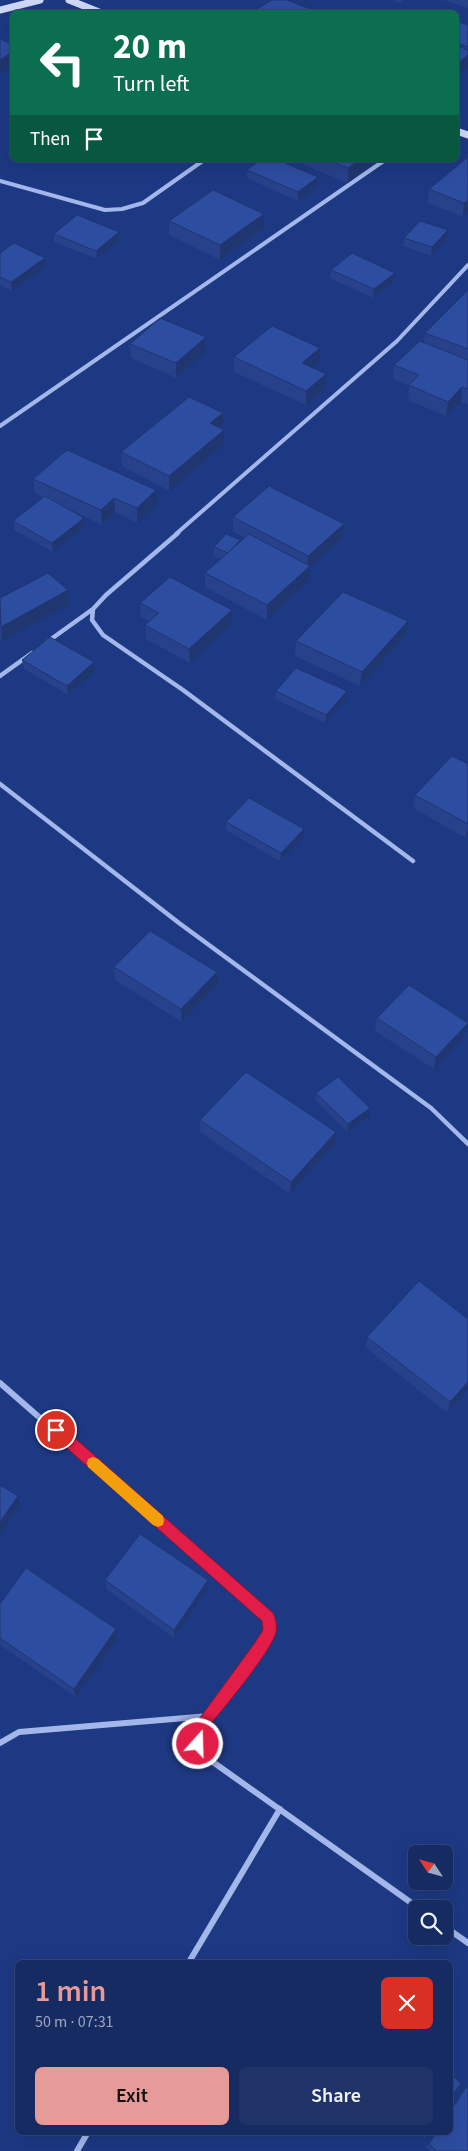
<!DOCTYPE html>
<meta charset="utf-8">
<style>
:root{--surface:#162b62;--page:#1f3368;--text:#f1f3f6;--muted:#9ea7be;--line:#354777;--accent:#e69b98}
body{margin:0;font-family:"Source Sans 3",sans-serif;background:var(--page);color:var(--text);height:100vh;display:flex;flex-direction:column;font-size:19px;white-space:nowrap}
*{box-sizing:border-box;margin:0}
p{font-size:16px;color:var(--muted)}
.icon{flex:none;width:28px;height:28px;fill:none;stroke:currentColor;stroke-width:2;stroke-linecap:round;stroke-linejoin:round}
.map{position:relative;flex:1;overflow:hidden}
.side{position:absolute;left:15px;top:1960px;width:438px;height:175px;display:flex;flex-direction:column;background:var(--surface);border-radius:8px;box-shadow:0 5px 20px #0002,0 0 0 1px var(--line)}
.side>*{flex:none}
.top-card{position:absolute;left:10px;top:10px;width:449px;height:152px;border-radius:8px;box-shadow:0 5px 20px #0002,0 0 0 1px var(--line);background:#0b6e4f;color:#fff;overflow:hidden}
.needle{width:32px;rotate:306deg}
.tools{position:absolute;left:408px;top:1845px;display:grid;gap:10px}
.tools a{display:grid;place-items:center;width:45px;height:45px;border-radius:8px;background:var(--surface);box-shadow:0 5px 20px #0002,0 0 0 1px var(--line);font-size:25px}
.pin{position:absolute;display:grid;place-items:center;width:42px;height:42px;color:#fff;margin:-21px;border:2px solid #fff;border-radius:50%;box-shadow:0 1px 5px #0007}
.me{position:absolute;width:55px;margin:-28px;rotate:20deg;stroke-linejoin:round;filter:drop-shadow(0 0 4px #0008)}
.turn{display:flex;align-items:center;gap:18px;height:105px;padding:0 20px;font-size:22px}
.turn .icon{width:65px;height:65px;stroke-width:2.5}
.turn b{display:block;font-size:35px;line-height:42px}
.then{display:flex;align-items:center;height:48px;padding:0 20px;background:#0003;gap:10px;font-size:19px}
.round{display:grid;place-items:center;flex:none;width:52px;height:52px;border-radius:8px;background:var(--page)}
.overview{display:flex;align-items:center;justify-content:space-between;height:85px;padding:0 20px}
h1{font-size:30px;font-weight:600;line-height:38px;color:var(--accent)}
.cta{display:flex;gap:10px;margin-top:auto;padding:10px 20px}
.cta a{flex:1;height:58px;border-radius:8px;background:var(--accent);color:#111;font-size:20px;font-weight:600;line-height:58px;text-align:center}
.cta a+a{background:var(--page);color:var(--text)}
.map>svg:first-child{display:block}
</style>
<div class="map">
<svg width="468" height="2151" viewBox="0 0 468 2151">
<rect width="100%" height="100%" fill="#1d3983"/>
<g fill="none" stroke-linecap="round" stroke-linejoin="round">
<path stroke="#a3b7ea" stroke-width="4" d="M0,181L105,210L122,209L143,203L204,160
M0,426L385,160
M176,534L397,341L468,265"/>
<path stroke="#a3b7ea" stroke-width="4.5" d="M178,533L106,595L93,609L92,620L103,635L183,690L413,861
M47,642L93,609
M0,676L32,653
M0,784L179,923L431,1108L468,1144"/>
<path stroke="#a3b7ea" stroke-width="6" d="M0,1383L269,1618V1632L259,1649L199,1731L198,1744L203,1755L420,1909
M0,1743L19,1732L209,1716
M444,1926L468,1943
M189,1962L280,1809
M77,2151L88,2132"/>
<path stroke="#cfd9f7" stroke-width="7" d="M69,0L99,12
M0,10L40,0
M456,131L468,135"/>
</g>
<path fill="#27428a" d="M393,0H404L400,3Z
M444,0H468V8Z
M456,21L468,25V68L456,78Z
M468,157V213L463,217L428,203L429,189Z
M304,160H373V163L348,183L304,165Z
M247,170L318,177V186L298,201L247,178Z
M169,221L264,228L220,260L169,235Z
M119,232L120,241L97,259L54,242V234Z
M404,238L447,239L431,256L403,246Z
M0,253L46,266L12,291L0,285Z
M331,270L394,281L373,298L330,278Z
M468,290V405L461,402L446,416L408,400L409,386L393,379L394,365L424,342L425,333Z
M130,344L206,352L176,378L131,358Z
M320,348V362L313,368L326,374V388L306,405L234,372V357Z
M223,413V428L221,429L224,430V445L169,491L122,466L121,452Z
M33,479L157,505L137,523L115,512L102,525L67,508L84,518L85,526L53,552L14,530L13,521L44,498L35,493Z
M233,517L343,538L310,567V580L267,620L205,587V573L221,559L214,556V547L240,542L245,538L233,532Z
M68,590L69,605L2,641L0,639V598Z
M140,603L232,610V624L190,663L146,639L145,625L149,621L141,617Z
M406,635L360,686L295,656L296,641Z
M22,660L95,671L68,695L24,669Z
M276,691H347L346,700L325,723L275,699Z
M468,764V836L466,838L413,808L415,795Z
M226,822L304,837L280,861L226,830Z
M114,967L217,972V985L182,1022L115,980Z
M377,1018L468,1023L465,1036L434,1069L375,1031Z
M316,1093L370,1108V1116L347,1132L315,1100Z
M200,1120L335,1144L290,1194L200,1132Z
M367,1337L468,1389L447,1413L366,1348Z
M105,1580L208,1589L174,1638L106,1589Z
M0,1604L116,1629L118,1638L76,1697L0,1645Z
M466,2087L468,2151H431L426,2147L436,2132H450V2111Z
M419,2132H429L425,2138Z"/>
<path fill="#203670" d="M304,0H311L304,3Z
M12,52V67L0,75V60Z
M468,55V68L456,78V65Z
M359,160H373V163L348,183V168Z
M318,177V186L298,201V192Z
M468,200V213L463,217L464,203Z
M264,214V228L220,260V245Z
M448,230L447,239L431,256L432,247Z
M119,232L120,241L97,259L96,251Z
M45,258L46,266L12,291L11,282Z
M395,273L394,281L373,298L374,289Z
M206,337V352L176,378V363Z
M320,348V362L302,377V363Z
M326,374V388L306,405V391Z
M462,387L461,402L446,416L448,402Z
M223,413V428L210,438V423Z
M224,430V445L169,491V476Z
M156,490L157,505L137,523V508Z
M114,498L115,512L102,525L101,510Z
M84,518L85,526L53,552L52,543Z
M344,524L343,538L310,567V580L267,620V605L307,569L308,556Z
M68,590L69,605L2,641L1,627Z
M232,610V624L190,663L189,649Z
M408,621L406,635L360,686L362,672Z
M94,662L95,671L68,695L67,686Z
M347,691L346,700L325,723L326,715Z
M468,827V836L466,838Z
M304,829V837L280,861L281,853Z
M217,972V985L182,1022L181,1009Z
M468,1023L465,1036L434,1069L436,1057Z
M370,1108V1116L347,1132L348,1124Z
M336,1132L335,1144L290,1194L291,1182Z
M468,1382V1389L447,1413L450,1402Z
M18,1496L20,1505L0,1535V1522Z
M208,1580V1589L174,1638V1630Z
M116,1629L118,1638L76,1697L74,1689Z"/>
<path fill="#2d4da0" stroke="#203670" d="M272,0H287L318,12H252Z
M456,21L468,25V47L456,43Z
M0,39L12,44V52L0,60Z
M456,45L468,50V55L456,65Z
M468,157V200L464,203L429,189Z
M260,160H278L318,177L298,192L247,170Z
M328,160H359L348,168Z
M213,190L264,214L220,245L169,221Z
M77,215L119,232L96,251L54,234Z
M420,221L448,230L432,247L404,238Z
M14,243L45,258L11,282L0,277V253Z
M352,253L395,273L374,289L331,270Z
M468,290V349L425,333Z
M160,318L206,337L176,363L130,344Z
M272,326L320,348L302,363L326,374L306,391L234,357Z
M420,341L468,360V389L462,387L448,402L409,385L419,375L394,365Z
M189,397L223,413L210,423L224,430L169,476L121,452Z
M67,450L156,490L137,508L114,498L101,510L33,479Z
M269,486L344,524L308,556L233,517Z
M45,496L84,518L52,543L13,521Z
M226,534L240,540L228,553L214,547Z
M249,534L310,566L267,605L205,573Z
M48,573L68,590L1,627L0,598Z
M170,577L232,610L189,649L145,625L159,613L140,603Z
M343,592L408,621L362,672L296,641Z
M50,637L94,662L67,686L22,660Z
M296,668L347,691L326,715L276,691Z
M452,756L468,764V824L415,795Z
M249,798L304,829L281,853L226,822Z
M150,931L217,972L181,1009L114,967Z
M409,985L468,1023L436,1057L377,1018Z
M246,1072L336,1132L291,1182L200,1120Z
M338,1077L370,1108L348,1124L316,1093Z
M419,1281L468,1319V1382L450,1402L367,1337Z
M0,1485L18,1496L0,1522Z
M140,1534L208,1580L174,1630L105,1580Z
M26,1568L116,1629L74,1689L0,1638V1604Z
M450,2074L461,2083L450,2099Z
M466,2087L468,2089V2151H437L429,2144L437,2132H450V2112Z"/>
<path fill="#e11d48" stroke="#92132f" d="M56,1424L60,1425L273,1613C276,1619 277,1626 276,1632C272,1650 227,1704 213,1721L206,1733L202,1749L198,1751L193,1749L190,1744L194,1726L254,1644L263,1630L262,1621L51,1434L49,1430L51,1425Z"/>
<path fill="#f59e0b" d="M93,1457L98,1459L163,1516L164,1520L163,1525L158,1527L153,1525L88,1467L87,1463L88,1459Z"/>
</svg>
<div class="tools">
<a><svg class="needle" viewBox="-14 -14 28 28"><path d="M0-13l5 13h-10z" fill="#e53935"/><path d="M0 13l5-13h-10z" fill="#9ea7be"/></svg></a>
<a><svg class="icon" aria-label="search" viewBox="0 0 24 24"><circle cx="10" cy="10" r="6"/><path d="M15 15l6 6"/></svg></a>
</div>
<div class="pin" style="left:56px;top:1430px;background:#d93025"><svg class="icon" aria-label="arrive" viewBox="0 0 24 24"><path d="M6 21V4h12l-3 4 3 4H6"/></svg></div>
<svg class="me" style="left:198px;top:1744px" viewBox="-20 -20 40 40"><circle r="17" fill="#e11d48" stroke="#fff" stroke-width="3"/><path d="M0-11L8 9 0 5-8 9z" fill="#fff"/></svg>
<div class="top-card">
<div class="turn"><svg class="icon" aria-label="left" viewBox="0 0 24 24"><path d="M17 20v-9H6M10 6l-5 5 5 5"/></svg><div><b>20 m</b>Turn left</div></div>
<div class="then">Then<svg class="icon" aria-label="arrive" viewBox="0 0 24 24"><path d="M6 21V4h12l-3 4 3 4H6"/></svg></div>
</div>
<section class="side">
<div class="overview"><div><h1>1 min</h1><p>50 m · 07:31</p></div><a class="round" style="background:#d93025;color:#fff"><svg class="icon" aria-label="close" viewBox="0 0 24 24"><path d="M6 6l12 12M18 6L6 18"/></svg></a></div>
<div class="cta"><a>Exit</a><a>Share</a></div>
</section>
</div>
